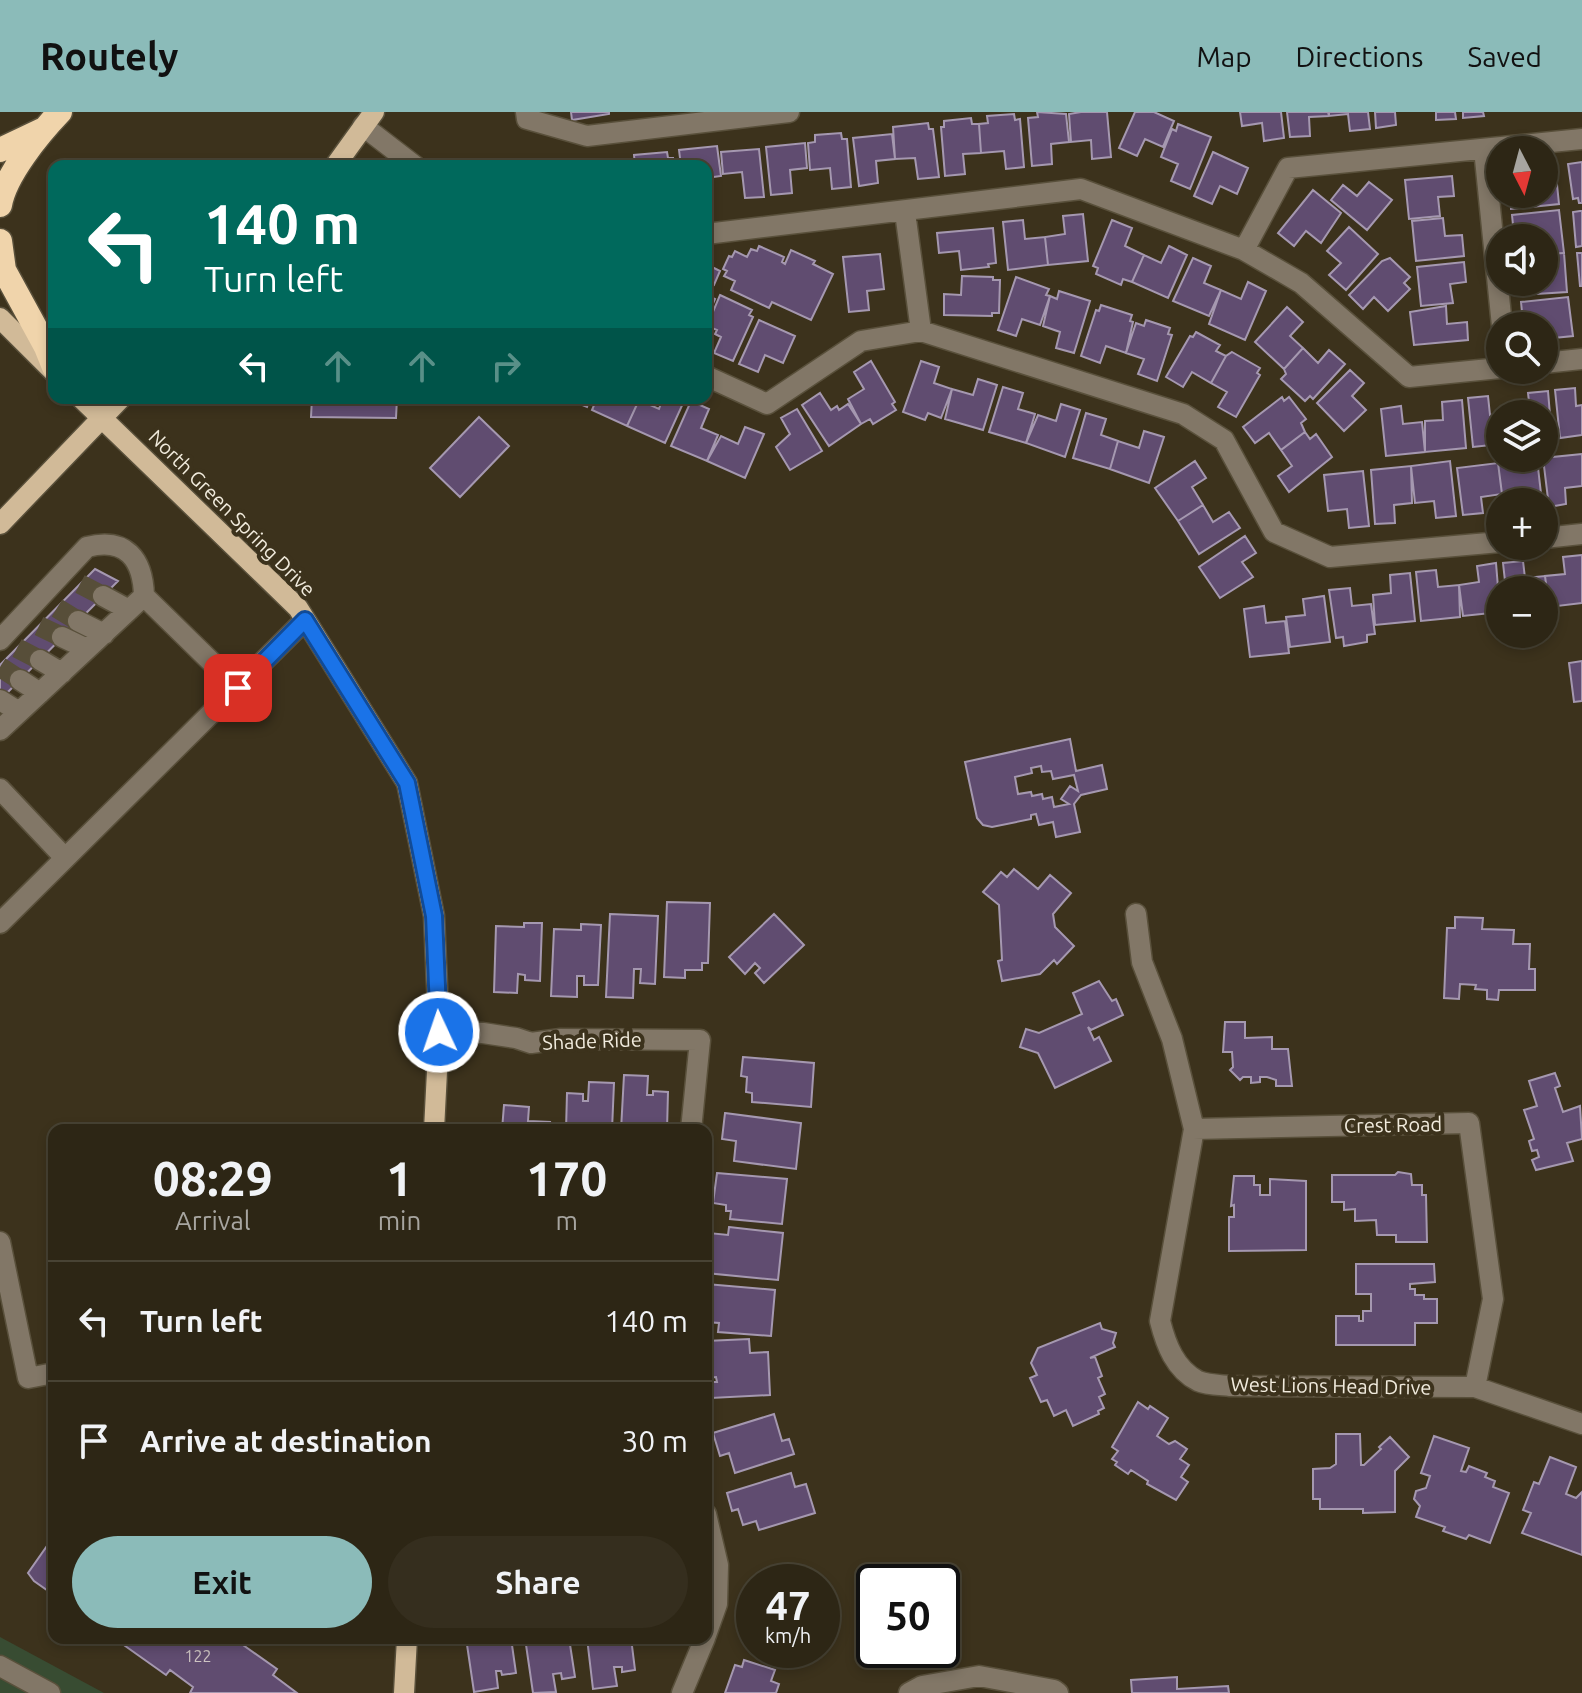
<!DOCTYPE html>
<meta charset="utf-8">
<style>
:root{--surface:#2d2615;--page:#352e1e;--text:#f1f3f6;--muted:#a7a5a0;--line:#484334;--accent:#8bbbb9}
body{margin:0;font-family:Ubuntu,sans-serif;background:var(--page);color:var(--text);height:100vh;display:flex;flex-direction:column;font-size:30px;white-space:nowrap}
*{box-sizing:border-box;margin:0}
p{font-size:26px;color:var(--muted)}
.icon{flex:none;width:44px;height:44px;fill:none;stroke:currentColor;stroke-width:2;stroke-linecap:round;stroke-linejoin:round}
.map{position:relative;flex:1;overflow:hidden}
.details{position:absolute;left:48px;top:1012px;width:664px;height:520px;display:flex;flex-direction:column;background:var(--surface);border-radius:16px;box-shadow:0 4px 12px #0003,0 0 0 2px var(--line)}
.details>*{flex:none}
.top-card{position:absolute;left:48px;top:48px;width:664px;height:244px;border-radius:16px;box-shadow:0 4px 12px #0003,0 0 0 2px var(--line);background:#00695c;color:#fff;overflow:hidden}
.needle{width:52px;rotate:174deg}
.buttons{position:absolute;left:1486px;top:24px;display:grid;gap:16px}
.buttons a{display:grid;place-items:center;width:72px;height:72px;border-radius:50%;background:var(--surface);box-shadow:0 4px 12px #0003,0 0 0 2px var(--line);font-size:40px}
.speed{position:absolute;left:736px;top:1452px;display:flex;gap:16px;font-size:40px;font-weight:700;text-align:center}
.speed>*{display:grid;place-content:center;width:104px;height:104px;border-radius:50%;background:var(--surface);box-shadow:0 4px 12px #0003,0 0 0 2px var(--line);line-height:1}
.speed small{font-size:20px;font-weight:400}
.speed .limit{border:4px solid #111;border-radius:12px;background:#fff;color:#111}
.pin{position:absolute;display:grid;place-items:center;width:68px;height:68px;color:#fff;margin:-34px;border-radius:16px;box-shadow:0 4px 12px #0006}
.me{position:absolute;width:88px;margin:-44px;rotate:357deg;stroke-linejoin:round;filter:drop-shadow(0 0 6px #0008)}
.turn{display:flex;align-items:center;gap:28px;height:168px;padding:0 24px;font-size:36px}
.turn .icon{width:104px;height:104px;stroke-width:2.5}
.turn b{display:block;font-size:56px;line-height:68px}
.lanes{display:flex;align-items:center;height:76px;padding:0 24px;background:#0003;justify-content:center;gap:40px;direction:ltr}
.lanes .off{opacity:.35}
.eta{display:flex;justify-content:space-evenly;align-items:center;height:136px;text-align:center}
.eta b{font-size:48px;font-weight:600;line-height:56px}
.cta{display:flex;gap:16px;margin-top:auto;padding:16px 24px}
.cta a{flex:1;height:92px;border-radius:48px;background:var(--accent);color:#111;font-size:32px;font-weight:600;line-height:92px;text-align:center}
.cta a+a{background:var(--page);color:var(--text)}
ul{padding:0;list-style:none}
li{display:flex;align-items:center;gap:24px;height:120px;padding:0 24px;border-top:2px solid var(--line)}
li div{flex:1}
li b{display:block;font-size:30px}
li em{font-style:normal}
header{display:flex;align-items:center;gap:48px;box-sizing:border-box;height:112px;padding:0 40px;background:var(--accent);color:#111}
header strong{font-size:38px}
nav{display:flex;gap:44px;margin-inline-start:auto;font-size:28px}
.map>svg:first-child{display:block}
</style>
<header>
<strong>Routely</strong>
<nav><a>Map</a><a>Directions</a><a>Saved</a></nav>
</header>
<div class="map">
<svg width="1582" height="1581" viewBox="0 0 1582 1581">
<rect width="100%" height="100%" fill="#3c321c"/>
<path fill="#384c32" d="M0,1525L104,1581H0Z"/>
<path fill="#604c70" stroke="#a598b0" stroke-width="2" fill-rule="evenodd" d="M571,0H609V2L572,8Z
M1037,0L1066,2L1069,30L1051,32L1052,52L1032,54L1028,6L1038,5Z
M1081,0H1107L1111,45L1092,47L1091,28L1071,30L1069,2Z
M1135,0H1154L1174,9L1163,35L1145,27L1137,44L1119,36Z
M1240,0H1281L1284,26L1264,29L1262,11L1242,14Z
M1287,0H1328L1329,4L1309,5L1310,24L1290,25Z
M1329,0H1368L1370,17L1350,19L1348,2L1329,4Z
M1375,0H1395L1396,13L1376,16Z
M1436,0H1455L1456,7L1436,8Z
M1463,0H1483L1484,4L1463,6Z
M1014,2L1015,8L1020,7L1024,55L1006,57L1004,39L981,41L979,12L988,11L987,4Z
M971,6L972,12H979L981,41L963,42L965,62L945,64L941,15H944V9Z
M928,11L929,17H933L939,65L918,67L915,46L895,47L893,15Z
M1178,12L1211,25L1190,77L1171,69L1178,52L1161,45L1172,17L1176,19Z
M841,21L842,27H847L851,75L832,77L830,56L810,58L808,31L815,30V23Z
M892,22L895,47L876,49L878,71L859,74L853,26Z
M805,31L807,56L790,58L792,81L771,83L766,35Z
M717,34L721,64L706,66V54H681L679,38Z
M759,37L764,85L745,86L742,60L723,62L721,40Z
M667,40L668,46H673V54H635L634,43Z
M1213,40L1248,56L1237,82L1220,74L1212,92L1194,84Z
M1582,50V91H1579L1578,86L1573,87L1568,52Z
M1555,53L1559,92L1511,97L1510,82H1544V54Z
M1452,64L1454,84L1438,85L1440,104L1409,107L1405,68Z
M1369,70L1392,88L1367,118L1331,88L1343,73L1357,84Z
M1313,78L1341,101L1321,131L1306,119L1294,134L1278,121Z
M1559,98L1564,141L1544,142V126H1533L1532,122L1514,123L1512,103Z
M1580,99H1582V134L1576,135L1573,100Z
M1083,102L1088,149L1048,153L1045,125L1065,122L1063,104Z
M1443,106L1445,124L1462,123L1464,144L1416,149L1412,109Z
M1023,108L1025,127L1045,125L1048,153L1008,158L1003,110Z
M1112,108L1132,116L1125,134L1144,143L1132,170L1123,167L1121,173L1096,162L1098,156L1093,154Z
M1349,115L1378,142L1346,178L1329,163L1341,151L1327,139Z
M993,116L996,151L988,152L989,155L961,158L959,139L939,141L937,121Z
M759,134L784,145L782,150L785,152L791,138L815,149L813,152L833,162L811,208L772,190L769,196L731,178L735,169L724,164L727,159L723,157L729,144L732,145L735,139L747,145L751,137L757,139Z
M1169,134L1187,143L1168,186L1132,170L1144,143L1161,151Z
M1564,141L1567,180L1520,183L1519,170H1544V142Z
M1577,141H1582V174H1580Z
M880,142L884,177L867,179L869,198L849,200L843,145Z
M1193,146L1211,154L1204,171L1221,178L1209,204L1173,189Z
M1390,146L1410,165L1404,171L1410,177L1388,199L1374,185L1363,197L1349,183L1382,149Z
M1464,150L1466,170L1450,172L1453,191L1421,194L1417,155Z
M706,152L720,159L714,173L706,169Z
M962,164L993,165V168H1000L999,201H992V204L944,203V182L961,183Z
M1016,165L1049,177L1046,183L1050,184L1040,213L1022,207L1016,224L998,218Z
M1248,170L1266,179L1245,228L1209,212L1221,178L1241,187Z
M1059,179L1090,189L1074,241L1056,236L1060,220L1043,214L1050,184L1057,187Z
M706,183L715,187L706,208Z
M720,183L752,198L749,203L753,205L733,249L714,241L721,225L715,222L717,218L707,214Z
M1568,185L1573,224L1544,227L1542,208L1523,210L1521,190Z
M1101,193L1132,203L1130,209L1133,210L1126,241L1106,234L1100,251L1081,244L1096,198L1099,199Z
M1446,194L1447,212L1467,210L1468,228L1414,233L1410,200Z
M1287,195L1303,210L1290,224L1303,236L1284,257L1255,230Z
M759,208L795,224L783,251L765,243L758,260L739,252Z
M1146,208L1170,216L1168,222L1172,223L1157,269L1138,262L1144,247L1126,241L1136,211L1144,214Z
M1196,220L1220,233L1216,239L1226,244L1211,271L1192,260L1183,275L1166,265L1190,224L1193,225Z
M1303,236L1318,251L1329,238L1345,252L1313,287L1310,284L1305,289L1281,267L1286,262L1284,257Z
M1232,240L1260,256L1257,261L1260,263L1236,305L1218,295L1227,280L1211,271L1226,244Z
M871,249L895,290L892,292L896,298L873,312L870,307L861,312L848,287L864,277L854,260Z
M921,249L939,255L934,271L952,277L941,306L928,301L925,308L903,300Z
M1350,258L1364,271L1352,284L1366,298L1344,319L1317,291Z
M978,267L997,273L983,318L945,307L952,277L973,283Z
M1003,275L1023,281L1018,297L1035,302L1026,331L989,320Z
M1575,276L1576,294L1582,293V323L1560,326L1555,278Z
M1548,279L1552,327L1544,328V302L1512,300L1530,299L1528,281Z
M820,281L831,298L837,294L839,298L848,292L861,312L829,334L802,293Z
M1488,284L1490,303L1500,302V332L1473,335L1468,286Z
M1282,285L1284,289L1289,285L1306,307L1301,311L1305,320L1281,338L1269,321L1255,331L1243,315Z
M312,286H397L396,306L311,305Z
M565,286H590L587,295Z
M597,286H635L639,288L627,314L592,298Z
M663,286L685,287L665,331L627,314L639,288L659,297Z
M1462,288L1466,336L1425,340V309L1443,308L1442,290Z
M691,289L709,297L701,316L718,323L707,349L671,334Z
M1061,292L1080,298L1065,345L1026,331L1038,303L1056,309Z
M1401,294L1403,312L1422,310L1425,340L1386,344L1381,297Z
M797,297L822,339L790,358L776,335L790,322L781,306Z
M1086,301L1106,307L1101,323L1118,329L1110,357L1073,346Z
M479,305L509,334L460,385L430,356Z
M745,315L764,322L745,366L707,349L721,324L738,332Z
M1144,319L1164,325L1149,371L1110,357L1118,329L1139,336Z
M1305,320L1310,327L1316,322L1332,345L1289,380L1278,364L1292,354L1281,338Z
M1582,342V374L1565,376L1566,392L1549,395L1543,346Z
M1537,347L1542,390H1522L1521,380L1502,382L1498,351Z
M1195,349L1206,366L1192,375L1203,393L1178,409L1155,376Z
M1450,349L1456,404L1436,406L1434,389L1415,391L1411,354Z
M1498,351L1502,382L1481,385L1483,401L1463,403L1457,356Z
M1411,354L1412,391L1394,393L1395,411L1375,412L1371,358Z
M1363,359L1369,414L1349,416L1347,397L1328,399L1324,363Z
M1203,393L1213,410L1229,400L1240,416L1199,442L1178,409Z
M1245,424L1256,441L1242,450L1253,465L1220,486L1199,455Z
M1582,443V491L1549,495L1545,464L1565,462L1563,445Z
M1523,449L1525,466L1545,464L1549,495L1544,496V478H1506L1503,451Z
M1496,451L1500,500L1463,504L1459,473L1479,470L1477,454Z
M95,457L118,469L0,588V553Z
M1436,458L1438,475L1459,473L1460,505L1421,509L1416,460Z
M1410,461L1415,509L1375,513L1373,483L1391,481L1390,463Z
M1350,476L1352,494L1371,492L1375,522L1367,523V530L1344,534L1343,525L1336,526L1329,478Z
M1324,484L1330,530L1290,535L1286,505L1305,503L1303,487Z
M1264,494L1266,511L1285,509L1289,541L1250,545L1244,497Z
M1582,549V589L1574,590L1569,551Z
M1070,627L1076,659L1102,653L1107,677L1081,683L1074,692L1080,720L1056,725L1053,710L1039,713L1036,702L1031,703V707L992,715L983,713L977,706L965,650ZM1041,654L1042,660L1051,659L1053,667L1074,663L1078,679L1070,674L1061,687L1069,692L1054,695L1052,685L1043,687L1042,682L1032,684L1031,680L1018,682L1015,665L1032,661L1031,656Z
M1014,757L1038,777L1050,763L1071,781L1053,802L1055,815L1074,834L1057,852L1054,848L1040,862L1002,869L998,849L1002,848L999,793L983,780L1001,760L1007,765Z
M667,790L710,791L708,851H702V858H685V866L664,865Z
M610,802L658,804L655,872L640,871L641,857H634L633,886L606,885Z
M774,802L804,833L764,871L755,861L760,856L755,851L745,862L729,845Z
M1455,805L1483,806L1482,817L1514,818L1513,832H1530L1529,857H1535V878H1499L1498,888L1487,887V878L1475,877L1476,873L1460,872L1459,887L1444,886L1447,816H1455Z
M524,811H542L540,869L525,868V863L518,862L517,881L494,880L496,814L524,815Z
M581,812L601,813L598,873H584V864H577V885L551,884L554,817L581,818Z
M1099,869L1112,889L1116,887L1123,903L1091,918L1088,915L1094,928L1099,925L1111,949L1055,976L1038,941L1020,935L1026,917L1039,921L1082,902L1073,881Z
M1225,910H1245V926L1272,925V937H1288L1292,974H1276V968L1267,965H1260V970L1251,971V965H1243L1240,968L1230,958L1233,955L1232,940H1223Z
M743,945L814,951L811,995L752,990V981L746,980L747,965L741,964Z
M1555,961L1560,974L1555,976L1563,1000L1580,994L1582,1027L1567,1031L1573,1049L1536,1058L1532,1048L1539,1045L1537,1038L1532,1039L1529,1029L1534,1027L1524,998L1537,994L1529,969Z
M624,963L648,964L647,983H653V979L668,980L667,1018H621Z
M589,970L614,971L612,1018H566L567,981L583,982V989H588Z
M504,993L529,995L528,1009L550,1010L549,1018H502Z
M725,1001L801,1011L796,1057L734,1049L736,1029L722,1027Z
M1398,1060L1411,1062L1412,1073H1422V1083H1426L1427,1130H1396V1123H1377L1376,1108L1355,1109V1097L1344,1098V1090H1332V1063H1395Z
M717,1061L787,1067L782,1112L730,1107L731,1099H726V1093L713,1091Z
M1234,1064H1254V1073H1260V1083H1270V1067L1306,1069V1138L1229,1139V1105H1234V1093L1231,1094Z
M729,1115L783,1121L778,1168L706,1161L709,1121L728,1123Z
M1356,1152H1434L1435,1170L1410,1172V1177H1415V1183H1424V1187H1437V1211H1415V1233H1336V1204H1359V1209H1363V1199H1371V1182H1356Z
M706,1172L775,1178L771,1224L718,1220L719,1211L706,1210Z
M1100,1211L1102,1217L1116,1221L1113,1231L1115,1235L1090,1246L1095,1245L1102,1264L1098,1266L1105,1282L1099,1285L1104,1296L1098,1299L1099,1302L1073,1314L1066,1298L1054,1304L1047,1288L1041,1290L1030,1266L1037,1263L1031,1251L1038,1236Z
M749,1227L750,1241L768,1240L770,1283L711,1286L710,1270H717L716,1265L706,1266V1229Z
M1138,1290L1148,1297L1150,1294L1168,1306L1157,1324L1169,1332L1175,1329L1187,1337L1180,1347L1189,1353L1181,1365L1188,1370L1176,1388L1147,1372L1148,1369L1131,1358L1128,1362L1115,1353L1117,1350L1112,1347L1118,1339L1112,1335Z
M774,1302L782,1329L789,1327L794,1342L735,1361L729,1341L720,1344L713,1321Z
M1336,1322H1360L1361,1353H1364L1381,1337L1379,1335L1390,1325L1409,1345L1395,1359V1400L1363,1401V1397H1320V1387H1313V1357L1330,1356L1336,1352Z
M1434,1324L1469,1336L1461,1359L1466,1360L1469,1354L1487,1361L1485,1365L1495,1369L1493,1375L1509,1381L1490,1431L1469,1423L1466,1427L1443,1419L1445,1415L1416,1405L1420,1394L1414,1387L1416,1379L1426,1376L1430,1364L1421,1361Z
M1550,1345L1576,1355L1566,1382L1576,1386L1582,1380V1443L1522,1421L1531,1401L1523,1398L1534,1370L1539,1372Z
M791,1361L795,1375L806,1372L815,1401L759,1418L756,1409L743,1413L738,1397L732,1399L727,1381Z
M54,1424V1483L34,1469L28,1461Z
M745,1490L754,1491V1535L750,1534L753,1516L741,1513Z
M114,1526H218L224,1530L227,1526H233L277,1557L273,1563L297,1581H190L193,1575L170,1558L166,1563Z
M466,1526H511L516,1561L502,1563L501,1559H496L498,1576L474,1580Z
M525,1526H569L575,1565L562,1567L561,1561L553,1562L556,1580L533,1581Z
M587,1526H631L635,1558L622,1560V1555H614L617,1574L593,1577Z
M771,1538H809L808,1544Z
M744,1548L775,1558L771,1569L779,1572L776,1581H725L735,1553L742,1555Z
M1177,1565V1577L1228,1574L1229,1581H1132L1131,1568Z"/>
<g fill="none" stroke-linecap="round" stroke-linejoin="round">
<path stroke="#574e39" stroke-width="20" stroke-dasharray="20 10" stroke-linecap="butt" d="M80,472L103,484
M57,496L78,509
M39,514L62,525
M17,536L40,548
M0,555L20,568"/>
<g stroke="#59503b" stroke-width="23">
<path id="minor" d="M526,0L527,7L587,24L789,0
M363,14L415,54
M1484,37L1502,214
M905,100L921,219
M706,122L1081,77L1244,138L1301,171L1409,265L1500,256
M1244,138L1288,56L1582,27
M1544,251L1582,247
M706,264L767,292L861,229L921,219L1183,302L1224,328L1274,420L1330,445L1500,430
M1544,426L1582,422
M103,484L129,498
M78,509L104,522
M62,525L87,537
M0,528L87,435C126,425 143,447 144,484
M40,548L62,561
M20,568L40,581
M0,588L19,600
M0,618L144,484L238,576
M0,677L65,746
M1136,802L1142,850L1172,927L1194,1017L1160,1209C1166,1233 1175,1257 1198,1269C1207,1273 1221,1273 1230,1274L1475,1275L1582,1312
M0,811L305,508
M439,920L483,921L516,926L531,931L561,927L700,928L691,1018
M1194,1017L1469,1011L1493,1187L1475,1275
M0,1130L28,1266L54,1261
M706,1402L718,1453L717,1492L706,1523
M0,1554L50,1581
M682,1581L705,1526
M909,1581L922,1574L979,1564L1054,1578L1058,1581"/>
</g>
<g stroke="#59503b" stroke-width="23">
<path id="major" d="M335,54L374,0
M0,206L54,260
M81,286L298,496L407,671L434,804L439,920L434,1018
M0,412L121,286
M404,1581L407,1526"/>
</g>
<g stroke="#59503b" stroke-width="27">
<path id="highway" d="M0,38L42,18
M0,93C5,63 39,22 60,0
M0,129L4,158L46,235L54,255"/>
</g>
<use href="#minor" stroke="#827767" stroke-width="20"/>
<use href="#major" stroke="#d1ba98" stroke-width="20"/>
<use href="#highway" stroke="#f0d4ab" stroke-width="24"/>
</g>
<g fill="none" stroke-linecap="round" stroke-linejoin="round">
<g stroke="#114b97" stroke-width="20">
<path id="route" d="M238,576L305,508L407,671L434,804L439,920"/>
</g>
<use href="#route" stroke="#1a73e8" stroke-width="14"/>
</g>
<g text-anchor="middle" stroke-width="8" stroke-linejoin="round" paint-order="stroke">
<g font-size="16" fill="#cdc3c2">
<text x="198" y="1550">122</text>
</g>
<g font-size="20" fill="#f1ebdd" stroke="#3c321c">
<text transform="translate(232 401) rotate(45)" y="7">North Green Spring Drive</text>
<text transform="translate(592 929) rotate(-2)" y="7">Shade Ride</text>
<text transform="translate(1393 1013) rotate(-1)" y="7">Crest Road</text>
<text transform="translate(1331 1274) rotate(1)" y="7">West Lions Head Drive</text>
</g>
</g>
</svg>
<div class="buttons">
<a><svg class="needle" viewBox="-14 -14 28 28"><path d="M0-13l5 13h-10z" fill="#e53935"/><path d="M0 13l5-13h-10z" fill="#a7a5a0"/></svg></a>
<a><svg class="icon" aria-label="sound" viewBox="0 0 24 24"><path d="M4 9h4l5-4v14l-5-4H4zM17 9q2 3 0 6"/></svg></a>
<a><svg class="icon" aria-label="search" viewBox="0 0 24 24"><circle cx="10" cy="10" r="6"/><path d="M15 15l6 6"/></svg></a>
<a><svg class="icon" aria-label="layers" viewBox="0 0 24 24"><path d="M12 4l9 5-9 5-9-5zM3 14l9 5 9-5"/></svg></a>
<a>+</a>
<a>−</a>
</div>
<div class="speed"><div>47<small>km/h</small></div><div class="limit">50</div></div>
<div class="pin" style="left:238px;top:576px;background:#d93025"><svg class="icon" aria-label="arrive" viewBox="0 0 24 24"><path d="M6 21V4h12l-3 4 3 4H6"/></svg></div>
<svg class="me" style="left:439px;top:920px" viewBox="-20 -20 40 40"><circle r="17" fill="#1a73e8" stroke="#fff" stroke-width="3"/><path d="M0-11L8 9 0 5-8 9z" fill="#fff"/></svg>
<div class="top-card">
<div class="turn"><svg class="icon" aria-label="left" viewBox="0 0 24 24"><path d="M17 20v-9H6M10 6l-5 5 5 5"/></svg><div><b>140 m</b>Turn left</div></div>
<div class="lanes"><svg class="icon" aria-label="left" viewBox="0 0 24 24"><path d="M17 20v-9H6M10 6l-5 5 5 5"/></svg><svg class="icon off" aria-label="ahead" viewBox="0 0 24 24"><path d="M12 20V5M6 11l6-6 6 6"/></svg><svg class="icon off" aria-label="ahead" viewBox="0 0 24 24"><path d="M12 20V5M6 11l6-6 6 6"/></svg><svg class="icon off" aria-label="right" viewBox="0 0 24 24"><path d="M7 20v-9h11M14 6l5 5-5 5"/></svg></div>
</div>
<section class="details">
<div class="eta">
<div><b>08:29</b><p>Arrival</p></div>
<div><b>1</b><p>min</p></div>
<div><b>170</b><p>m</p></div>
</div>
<ul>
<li><svg class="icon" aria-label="left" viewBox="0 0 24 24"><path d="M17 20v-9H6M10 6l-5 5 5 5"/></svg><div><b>Turn left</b></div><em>140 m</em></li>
<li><svg class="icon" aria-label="arrive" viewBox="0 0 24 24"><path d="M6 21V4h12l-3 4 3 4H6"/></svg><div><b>Arrive at destination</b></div><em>30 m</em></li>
</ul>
<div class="cta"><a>Exit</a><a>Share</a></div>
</section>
</div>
